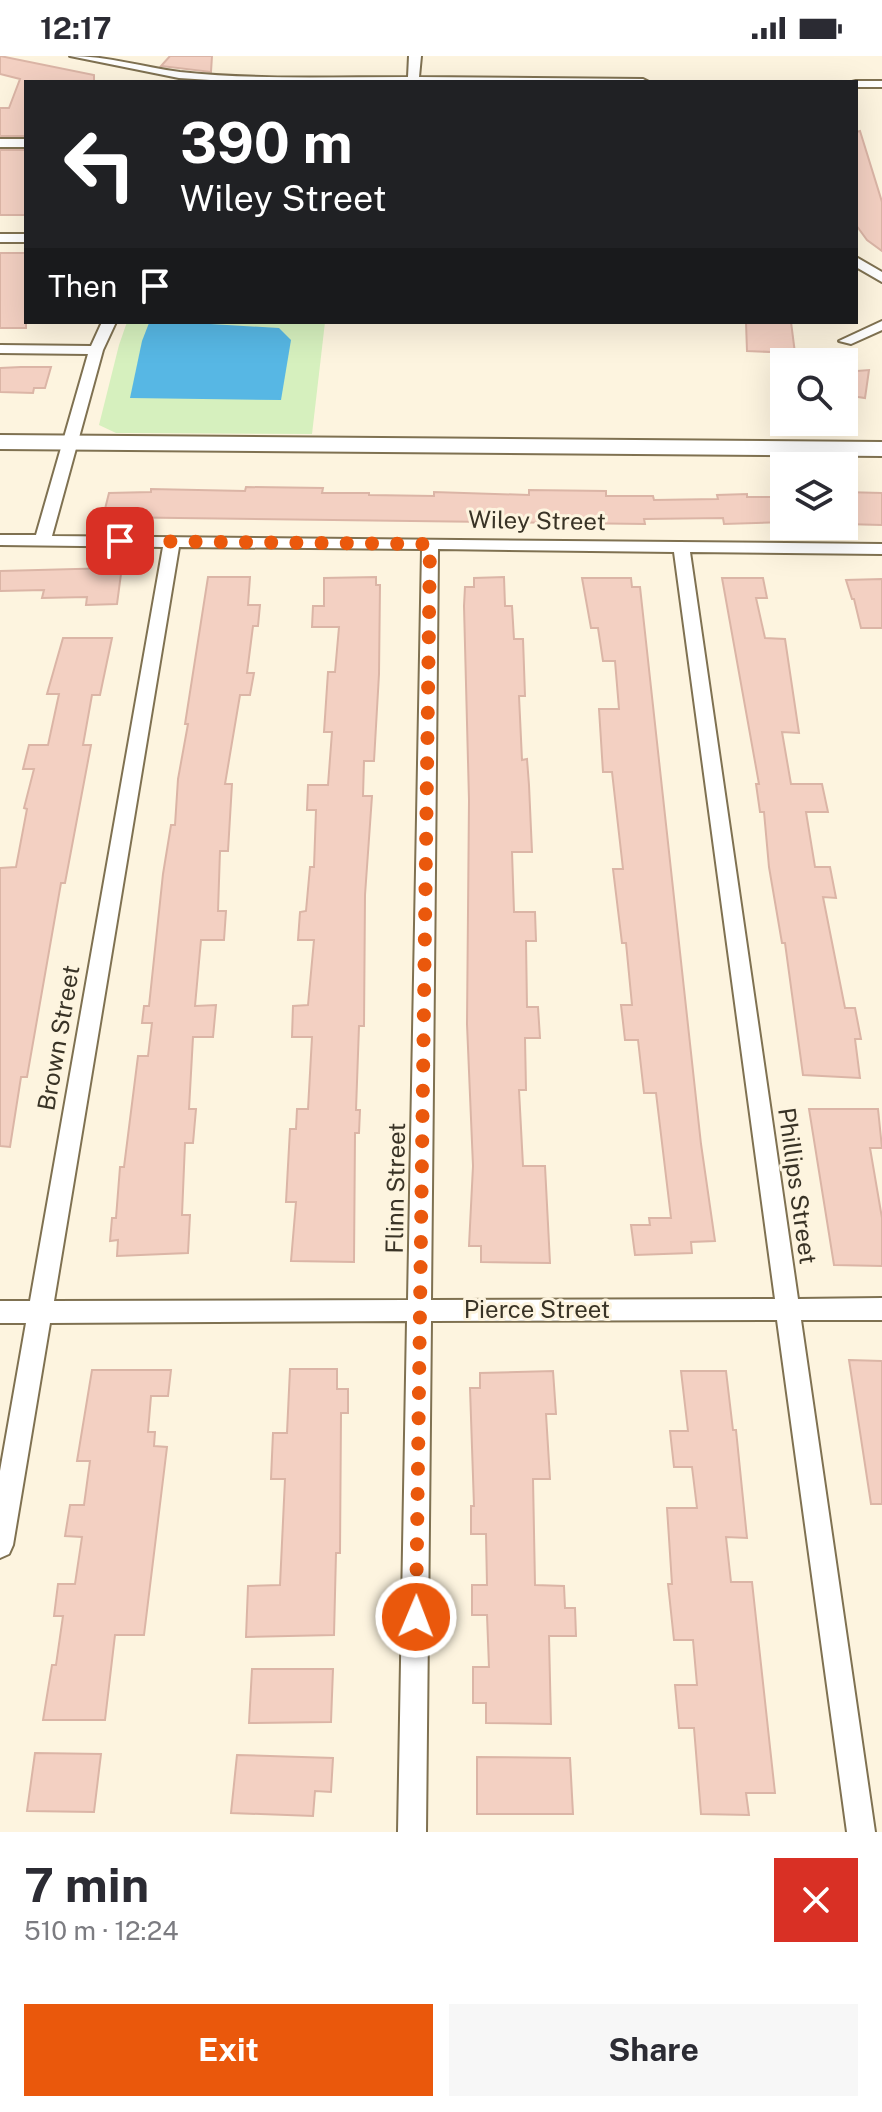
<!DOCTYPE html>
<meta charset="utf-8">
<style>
:root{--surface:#fff;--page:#f7f7f7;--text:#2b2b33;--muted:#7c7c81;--accent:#ea580c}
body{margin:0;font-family:"Public Sans",sans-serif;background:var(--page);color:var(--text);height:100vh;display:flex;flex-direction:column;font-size:30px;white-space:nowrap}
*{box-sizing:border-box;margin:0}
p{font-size:26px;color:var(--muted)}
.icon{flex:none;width:44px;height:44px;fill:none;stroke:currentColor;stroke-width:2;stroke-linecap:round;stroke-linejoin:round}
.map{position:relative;height:1776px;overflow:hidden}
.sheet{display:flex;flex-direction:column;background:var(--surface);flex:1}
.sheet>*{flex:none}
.banner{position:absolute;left:24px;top:24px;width:834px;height:244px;border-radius:0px;box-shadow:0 8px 32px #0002;background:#202124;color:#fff;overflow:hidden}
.controls{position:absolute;left:770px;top:292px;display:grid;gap:16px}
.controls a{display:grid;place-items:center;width:88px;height:88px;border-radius:0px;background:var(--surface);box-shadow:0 8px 32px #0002;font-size:40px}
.pin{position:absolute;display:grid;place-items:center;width:68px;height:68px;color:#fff;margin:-34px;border-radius:16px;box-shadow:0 4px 12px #0006}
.me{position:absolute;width:88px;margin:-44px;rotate:1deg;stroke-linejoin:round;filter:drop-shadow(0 0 6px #0008)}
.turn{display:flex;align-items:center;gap:28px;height:168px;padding:0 24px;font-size:36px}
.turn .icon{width:104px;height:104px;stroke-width:2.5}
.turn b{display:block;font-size:56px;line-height:68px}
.then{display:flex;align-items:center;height:76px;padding:0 24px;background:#0003;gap:16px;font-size:30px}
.round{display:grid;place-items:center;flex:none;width:84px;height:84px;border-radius:0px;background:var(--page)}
.summary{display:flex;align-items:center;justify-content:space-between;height:136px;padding:0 24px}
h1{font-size:48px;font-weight:700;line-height:60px}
.button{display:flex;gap:16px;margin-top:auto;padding:16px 24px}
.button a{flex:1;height:92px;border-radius:0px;background:var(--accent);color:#fff;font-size:32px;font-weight:700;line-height:92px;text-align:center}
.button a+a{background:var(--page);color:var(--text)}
.status{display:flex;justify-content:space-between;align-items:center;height:56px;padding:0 40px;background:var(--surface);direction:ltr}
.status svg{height:22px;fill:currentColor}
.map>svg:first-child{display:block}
</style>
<div class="status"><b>12:17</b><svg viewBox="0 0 49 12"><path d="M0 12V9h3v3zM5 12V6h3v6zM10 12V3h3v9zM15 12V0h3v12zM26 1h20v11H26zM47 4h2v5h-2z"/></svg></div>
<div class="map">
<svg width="882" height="1776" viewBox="0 0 882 1776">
<rect width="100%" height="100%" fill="#fdf4df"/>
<path fill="#d6f0be" d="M127,266H325L312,378L116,377L99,369L119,289Z"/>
<path fill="#57b7e4" d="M177,266L279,272L291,284L281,344L130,342L142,285L149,267Z"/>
<path fill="#f3d0c2" stroke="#dbb5a6" stroke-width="2" d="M0,0L94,19V26H26V80H0V52H9L20,23L0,18Z
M170,0H212L211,16L161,10Z
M860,75L882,146V195L867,184L856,169V76Z
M0,94H26V159H0Z
M0,197H26V272H0Z
M746,266H791L795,297L747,295Z
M21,311H51L45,332H34L33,337L0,336V312Z
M869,314L865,342L844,339V316Z
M246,431L323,432L322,437H369V439L434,440V436L529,439V434L606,435V440H653L654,444L718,443L717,439L747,438V441H784V466L724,468L723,462L644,463L645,468L103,461L109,437L151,436V433L245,435Z
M844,436L882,437V469L844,468Z
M113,512V518H121L117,548L86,549L87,541L42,542L44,534L0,535V515Z
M208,521H250L248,549H260L258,570H253L247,617H254L250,639H240L225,728H232L228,795H220L218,855H226L224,884H201L195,950L216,949L213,981H193L189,1053H196L193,1087H185L182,1159H190L188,1197L117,1200L118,1184L110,1185L112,1162H116L120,1111H124L138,1000H148L152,967H142L144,950H149L163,818L171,769H175L178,723L188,668H185Z
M376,521V529H380L379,618L374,705H364L363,740H372L365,839L364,970H359L356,1054H360L359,1077H355L354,1206L291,1205L296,1146H286L290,1073H296L297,1053H308L312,981H292L293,950L308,949L314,884H298L300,856L306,855L310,811H314L316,754H307L308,729H328L332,676H324L328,616H335L339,571H312L313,550H324V522Z
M504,521L505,550H512L514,583H523L525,640H519L522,704L527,703L529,729L532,796H512L514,856H535L536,885H526L527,951H538L540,982H525L526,1034H519L523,1110H545L550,1207L481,1206V1190H469L473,1110L467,968L469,744L464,550L465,531H474V522Z
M582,522H631L632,531H640L701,1088L715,1185L691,1186L692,1197L635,1199L631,1169H650L649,1162H671L656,1037H644L638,984H625L621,949H632L626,887H622L613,813H623L612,716H603L599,653H619L615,605H603L598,572H591Z
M722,522H763L767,542H756L765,582L785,583L799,677L782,676L791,728H822L828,756H806L815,811H830L836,842L823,841L845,952H855L861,983H855L860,1022L803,1019L785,887H782L769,811L764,756H760L756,728H759Z
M882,523V572H861L854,543H852L846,524Z
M63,582H112L100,639H92L83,689H91L65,827H61L27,1021H21L10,1091L0,1090V812L16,811L27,753L24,752L34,713H23L29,689H48L59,638H47Z
M809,1053H878L882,1092H870L882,1162V1210L834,1209Z
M849,1304L882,1305V1448H871Z
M290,1313H337V1333H348V1357H341L340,1497H336L334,1579L246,1581L248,1530L280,1529L285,1423H271L273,1377H287Z
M92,1314H171L168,1340H151L148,1376H155L154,1390L167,1391L144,1579H115L105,1664H43L52,1609H56L63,1560H54L58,1528H75L82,1481L65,1480L70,1449H84L90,1405H77Z
M553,1315L556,1358H546L550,1423H533L535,1529L564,1530L565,1552H575L576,1580H549L551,1668L486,1667V1647H473V1611H489L487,1559H472V1529H487L486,1478H471V1450H474L470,1332H480V1317Z
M681,1315H726L733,1374H736L747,1482L726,1481L731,1526H752L775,1737H746L749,1759L701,1758L694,1672H679L675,1629H697L693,1584H674L668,1528H672L667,1452H697L692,1411H674L670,1375H688Z
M252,1613H333L331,1666L249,1667Z
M35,1697L101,1698L94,1756L27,1755Z
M237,1699L333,1702L331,1736L315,1735L313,1760L231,1757Z
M477,1701L570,1702L573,1758H477Z"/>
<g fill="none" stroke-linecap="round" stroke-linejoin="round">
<g stroke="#7f7151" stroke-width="4">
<path id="minor" d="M70,0C108,0 143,11 180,16C255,24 332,21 408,21L409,0H421L419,21L643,23L649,26H242L179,22Z
M856,25H882V31H856V26H852Z
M0,83H26V91H0Z
M0,178H26V186H0Z
M856,201L882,216V226L856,211Z
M882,265V274L851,288L839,285Z
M102,266H116L103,294L52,480L882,488V498L690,496L798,1243L882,1242V1264H801L875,1776H847L777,1264L431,1265L426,1776H398L407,1265L50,1267L13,1489L9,1498L0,1502V1415L26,1267H0V1245H30L163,491L0,489V479H36L88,298L0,297V289L91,290ZM179,491L422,493L408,1244L54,1245ZM438,493L674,496L775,1243L431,1244Z"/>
</g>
<g stroke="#7f7151" stroke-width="4">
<path id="secondary" d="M0,379L882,386V400L0,393Z"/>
</g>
<use href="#minor" fill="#fff" fill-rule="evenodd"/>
<use href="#secondary" fill="#fff" fill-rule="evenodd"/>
</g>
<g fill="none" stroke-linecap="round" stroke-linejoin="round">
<path stroke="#ea580c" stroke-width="14" stroke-dasharray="0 25.2" d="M120,485L430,488L416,1561"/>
</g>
<g text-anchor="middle" stroke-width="6" stroke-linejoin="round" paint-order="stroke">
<g font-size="24" fill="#393326" stroke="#fdf4df">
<text transform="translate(537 465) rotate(1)" y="8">Wiley Street</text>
<text transform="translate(59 982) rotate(-80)" y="8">Brown Street</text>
<text transform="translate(797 1130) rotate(82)" y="8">Phillips Street</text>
<text transform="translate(396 1132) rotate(-89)" y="8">Flinn Street</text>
<text x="537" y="1262">Pierce Street</text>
</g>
</g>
</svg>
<div class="controls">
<a><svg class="icon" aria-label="search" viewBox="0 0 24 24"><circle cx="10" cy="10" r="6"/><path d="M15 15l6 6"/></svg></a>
<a><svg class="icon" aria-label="layers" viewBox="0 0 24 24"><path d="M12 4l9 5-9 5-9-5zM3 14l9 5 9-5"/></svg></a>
</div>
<div class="pin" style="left:120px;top:485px;background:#d93025"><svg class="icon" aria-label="arrive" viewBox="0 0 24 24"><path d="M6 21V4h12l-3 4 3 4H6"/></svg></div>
<svg class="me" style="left:416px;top:1561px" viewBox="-20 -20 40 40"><circle r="17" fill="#ea580c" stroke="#fff" stroke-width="3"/><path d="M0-11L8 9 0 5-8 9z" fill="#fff"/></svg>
<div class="banner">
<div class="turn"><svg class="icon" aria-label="left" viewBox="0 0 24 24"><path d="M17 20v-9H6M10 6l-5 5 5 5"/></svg><div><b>390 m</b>Wiley Street</div></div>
<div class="then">Then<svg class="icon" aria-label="arrive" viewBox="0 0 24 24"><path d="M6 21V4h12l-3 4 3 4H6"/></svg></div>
</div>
</div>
<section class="sheet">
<div class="summary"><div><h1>7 min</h1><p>510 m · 12:24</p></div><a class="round" style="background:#d93025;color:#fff"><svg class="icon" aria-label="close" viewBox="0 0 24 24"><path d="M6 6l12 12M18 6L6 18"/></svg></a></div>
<div class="button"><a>Exit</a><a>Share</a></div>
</section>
